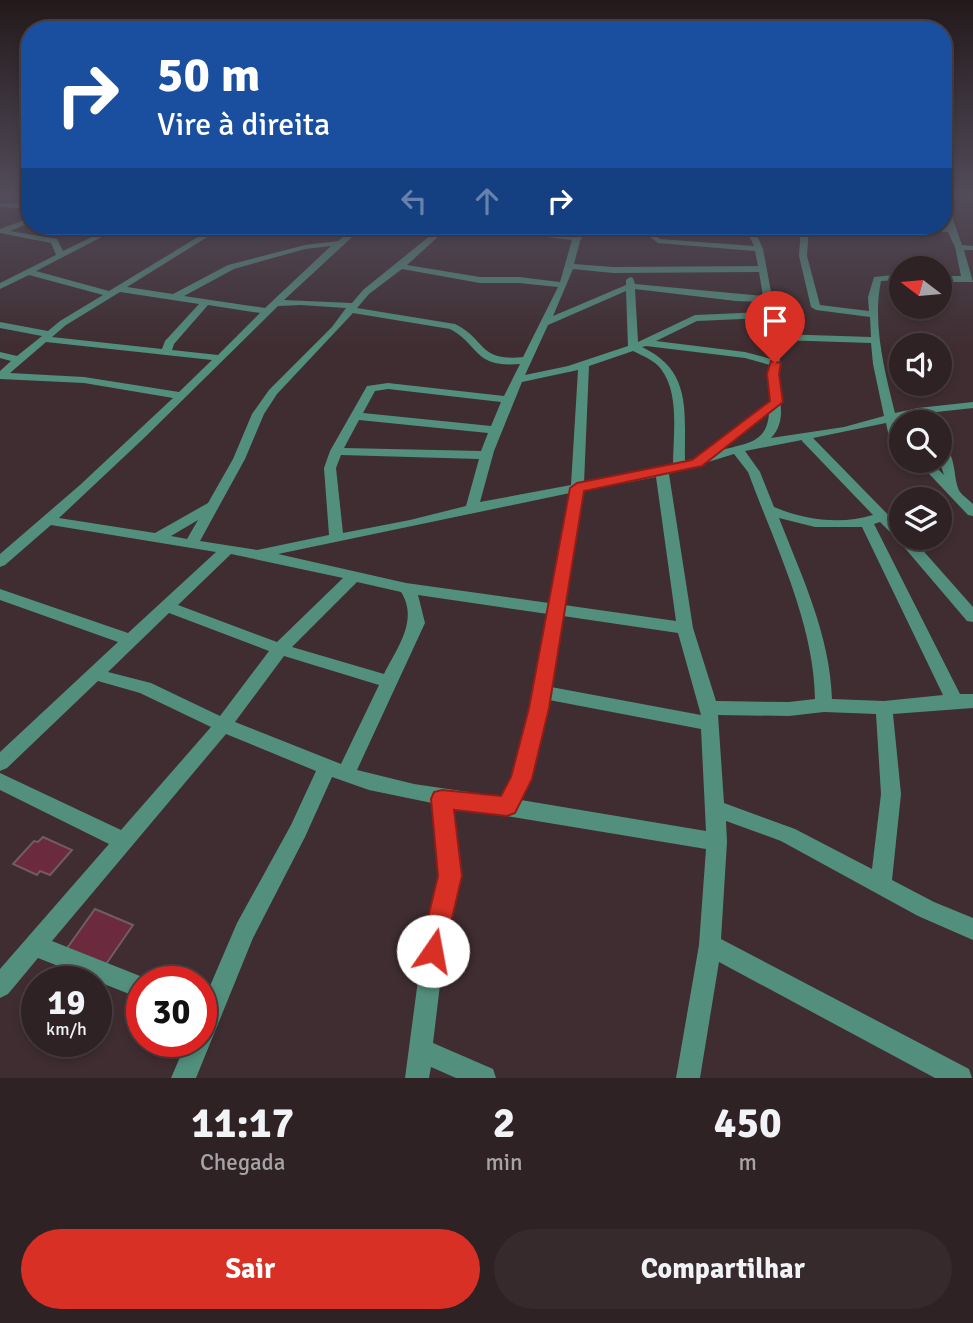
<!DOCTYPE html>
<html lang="pt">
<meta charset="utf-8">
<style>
:root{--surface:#2f2225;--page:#372a2d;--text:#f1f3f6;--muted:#a7a4a7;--line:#4a3f42;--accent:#d93025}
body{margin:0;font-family:Signika,sans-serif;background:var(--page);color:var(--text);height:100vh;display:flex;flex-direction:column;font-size:26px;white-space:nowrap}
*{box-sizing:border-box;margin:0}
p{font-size:23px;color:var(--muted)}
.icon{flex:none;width:38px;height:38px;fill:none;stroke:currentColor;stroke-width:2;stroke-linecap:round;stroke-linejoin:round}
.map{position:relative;height:1078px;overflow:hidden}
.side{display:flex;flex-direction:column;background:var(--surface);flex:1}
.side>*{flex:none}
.hud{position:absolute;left:21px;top:21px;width:931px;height:214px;border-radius:28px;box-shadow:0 4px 10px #0003,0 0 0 2px var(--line);background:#1a4fa0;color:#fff;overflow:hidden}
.needle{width:46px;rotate:286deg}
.fabs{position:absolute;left:889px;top:256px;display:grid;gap:14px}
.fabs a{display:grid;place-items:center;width:63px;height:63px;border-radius:50%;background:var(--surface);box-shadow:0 4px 10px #0003,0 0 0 2px var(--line);font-size:35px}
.speed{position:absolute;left:21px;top:966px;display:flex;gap:14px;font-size:35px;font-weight:700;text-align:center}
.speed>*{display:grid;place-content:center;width:91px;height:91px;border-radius:50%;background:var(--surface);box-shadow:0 4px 10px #0003,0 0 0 2px var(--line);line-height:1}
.speed small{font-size:18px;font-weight:400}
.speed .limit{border:10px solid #d22;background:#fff;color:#111}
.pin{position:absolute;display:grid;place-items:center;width:60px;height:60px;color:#fff;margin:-72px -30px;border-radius:50% 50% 50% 0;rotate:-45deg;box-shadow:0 0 7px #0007}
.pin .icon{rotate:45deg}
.me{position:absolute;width:77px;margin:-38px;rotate:12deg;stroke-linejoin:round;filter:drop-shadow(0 0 5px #0008)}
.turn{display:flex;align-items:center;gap:24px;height:147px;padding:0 21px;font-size:32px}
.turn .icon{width:91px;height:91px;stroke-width:2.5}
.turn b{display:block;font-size:49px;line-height:60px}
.lanes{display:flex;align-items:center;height:66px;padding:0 21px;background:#0003;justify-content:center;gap:35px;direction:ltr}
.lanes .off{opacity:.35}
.eta{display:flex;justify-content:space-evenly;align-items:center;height:119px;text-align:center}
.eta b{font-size:42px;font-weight:700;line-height:49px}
.cta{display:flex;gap:14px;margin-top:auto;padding:14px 21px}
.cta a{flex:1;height:80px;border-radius:42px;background:var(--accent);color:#fff;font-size:28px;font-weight:700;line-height:80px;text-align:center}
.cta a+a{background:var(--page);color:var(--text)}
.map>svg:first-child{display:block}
</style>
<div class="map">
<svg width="973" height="1078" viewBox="0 0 973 1078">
<rect width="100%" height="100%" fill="#3f2d31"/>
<path fill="#6b2a3d" stroke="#725c61" stroke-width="2" d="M43,837L72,850L50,875L40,871L37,875L13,864L34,841L38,842Z
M95,909L133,925L104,967L65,951Z"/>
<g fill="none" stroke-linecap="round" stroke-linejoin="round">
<path fill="#538f7d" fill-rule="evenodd" d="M945,196H952L949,208L962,245L973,246V250H964L973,282H940V276H961L955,247L948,232L896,228L892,226L946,227L943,215Z
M0,203L20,204L30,208V213L19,208L0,207Z
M30,218V223L10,231L57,239L63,251L98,234L83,226H93L104,231L114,226H123L36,271L109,291L216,226H225L127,287L173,294L228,265L305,245L338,241L356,226H364L284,300L352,303L363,290L442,226H450L407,265L480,277H519L560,282L572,240L469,228L465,226H487L574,236L580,226H588L580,241L574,264L613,267L758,266L755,251L658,243L650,237L653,226H661L658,237L660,239L754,246L747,231L700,228L696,226H753L763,249L779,334L871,337L870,317L816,310L811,307L799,256L801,226H809L807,256L820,305L869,311L868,297L874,277L901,274V280L881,281C872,324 885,372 895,413L918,408L973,402V408L918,414L897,420L901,437L895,441L889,437L886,423L813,438L901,528V537H911L973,607V622L967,621L898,540L880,522L874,524L960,694H973V708L893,714L901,794L892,880L934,902L973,918V940L918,916L781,841L726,821L727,842L721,939L969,1069L972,1078H935L719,962L700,1078H676L699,945L706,849L452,807L460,876L446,935L433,1043L493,1069L496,1078H456L431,1067L429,1078H405L424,935L440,876L432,803L369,790L332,777L305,837L253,938L196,1078H171L187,1041H201V1007L237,923L291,825L316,771L226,734L52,941L150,980L151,982H142V999L38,958L8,994L0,998V969L109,844L0,790V773L121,830L211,727L140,693L98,681L7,768L0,771V752L118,642L0,600V589L128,633L216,552L51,525L5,565L0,567V554L80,485L173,398L84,383L0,379V371L11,361L0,358V352L17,356L42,336L0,328V322L48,331L60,321L103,295L29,275L0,289V283L56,255L51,243L0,233V229ZM331,246L265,308L184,296L234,269L305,249ZM402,269L480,283H519L558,287L523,357C478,362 486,339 455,324L357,308L369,294ZM573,269L613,273L759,272L763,296L635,284L633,278L630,277L626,280V285L553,316ZM635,289L736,301L764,302L765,312L695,315L638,342ZM626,291L628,346L568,366L525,375L548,325ZM120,292L199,304L165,341L162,349L52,337L66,325ZM208,305L260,313L218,355L172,350L174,344ZM301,305L346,308L332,327L269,390L252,414L233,459L208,503L155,533L59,518L143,439L278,306ZM353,313L450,329C480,345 473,368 520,364L504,396L388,383L367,386L330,451L324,468L329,535L257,550L200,541L245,459L264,414L277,394ZM766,318L772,353L771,359L745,352L656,341L697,321ZM780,340L871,343L873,364L884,416L844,427L771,438C789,419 777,396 778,373C779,361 782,353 780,340ZM46,342L212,360L179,392L84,377L10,373ZM646,346L745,358L770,365L768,374L770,401L700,457L685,461C684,413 693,371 642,347ZM633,351C643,356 654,360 661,369C680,394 673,435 673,465L584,483L589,366ZM578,370L571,485L480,502L494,451L522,382ZM388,389L501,402L491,426L363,413L375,391ZM769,413C767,443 747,443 722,450ZM359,420L488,433L481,451L344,448ZM802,440V441L873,515C841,525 805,520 774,507L760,472L745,451ZM734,454L748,472C774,543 814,622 815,699L789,702L716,701L693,628L669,474ZM341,455L479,459L466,506L410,520L343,533L336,468ZM656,477L676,621L564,605L583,491ZM570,493L549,603L406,583L278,554ZM779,518L815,527H862L943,695L884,701L832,699C830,635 802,577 779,518ZM198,520L187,539L171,536ZM231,554L343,578L277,642L178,605ZM357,582L401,592C419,620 397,648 384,674L292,647ZM418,595L548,614C537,670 530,747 502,797L414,784L357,770L425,623ZM169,613L269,651L220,716L151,683L108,672ZM563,616L678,633L701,715L551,687ZM284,656L379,685L341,764L235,722ZM549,700L701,729L706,831L521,800L531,779ZM824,712L876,714L881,794L872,869L795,829L724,803L718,715L789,716Z
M940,444C958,452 952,479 960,492C963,496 969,500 973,504V516L968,515L916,460H929L944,475L939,460Z"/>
</g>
<linearGradient id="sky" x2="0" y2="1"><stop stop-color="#23191b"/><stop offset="0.56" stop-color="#524c5a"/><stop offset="1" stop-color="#524c5a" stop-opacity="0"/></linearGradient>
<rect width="973" height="347" fill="url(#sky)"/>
<path fill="#d93025" stroke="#8d1f18" stroke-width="2" d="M771,361L781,363L779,374L783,402L702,466L584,491L549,708L532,779L515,813L507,816L454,810L462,876L442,960L433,964L424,960L420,951L438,876L431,799L434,792L442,790L501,796L511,777L529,708L570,488L577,483L692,460L770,401L767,374Z"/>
</svg>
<div class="fabs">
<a><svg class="needle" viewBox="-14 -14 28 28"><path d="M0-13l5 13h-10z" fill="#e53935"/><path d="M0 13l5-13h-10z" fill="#a7a4a7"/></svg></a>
<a><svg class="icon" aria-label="sound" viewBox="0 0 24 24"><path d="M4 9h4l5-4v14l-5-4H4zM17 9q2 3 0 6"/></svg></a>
<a><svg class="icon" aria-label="search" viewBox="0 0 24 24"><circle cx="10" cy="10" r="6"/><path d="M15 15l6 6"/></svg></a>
<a><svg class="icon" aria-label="layers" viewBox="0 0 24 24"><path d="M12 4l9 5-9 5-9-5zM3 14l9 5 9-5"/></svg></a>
</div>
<div class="speed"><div>19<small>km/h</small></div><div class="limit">30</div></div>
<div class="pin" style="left:775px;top:363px;background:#d93025"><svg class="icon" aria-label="arrive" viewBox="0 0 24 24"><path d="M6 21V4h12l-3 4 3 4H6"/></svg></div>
<svg class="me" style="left:433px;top:951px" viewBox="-20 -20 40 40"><circle r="19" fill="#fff"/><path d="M0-13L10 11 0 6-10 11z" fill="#d93025"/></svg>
<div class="hud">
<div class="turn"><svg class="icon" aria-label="right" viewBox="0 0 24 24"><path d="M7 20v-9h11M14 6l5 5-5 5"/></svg><div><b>50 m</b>Vire à direita</div></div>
<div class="lanes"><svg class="icon off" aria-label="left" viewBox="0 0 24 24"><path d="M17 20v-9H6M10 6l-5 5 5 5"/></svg><svg class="icon off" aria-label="ahead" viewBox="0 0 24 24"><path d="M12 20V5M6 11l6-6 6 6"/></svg><svg class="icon" aria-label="right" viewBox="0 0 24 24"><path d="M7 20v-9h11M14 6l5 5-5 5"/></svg></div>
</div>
</div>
<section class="side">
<div class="eta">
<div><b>11:17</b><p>Chegada</p></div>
<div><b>2</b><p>min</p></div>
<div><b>450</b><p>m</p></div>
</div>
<div class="cta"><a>Sair</a><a>Compartilhar</a></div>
</section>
